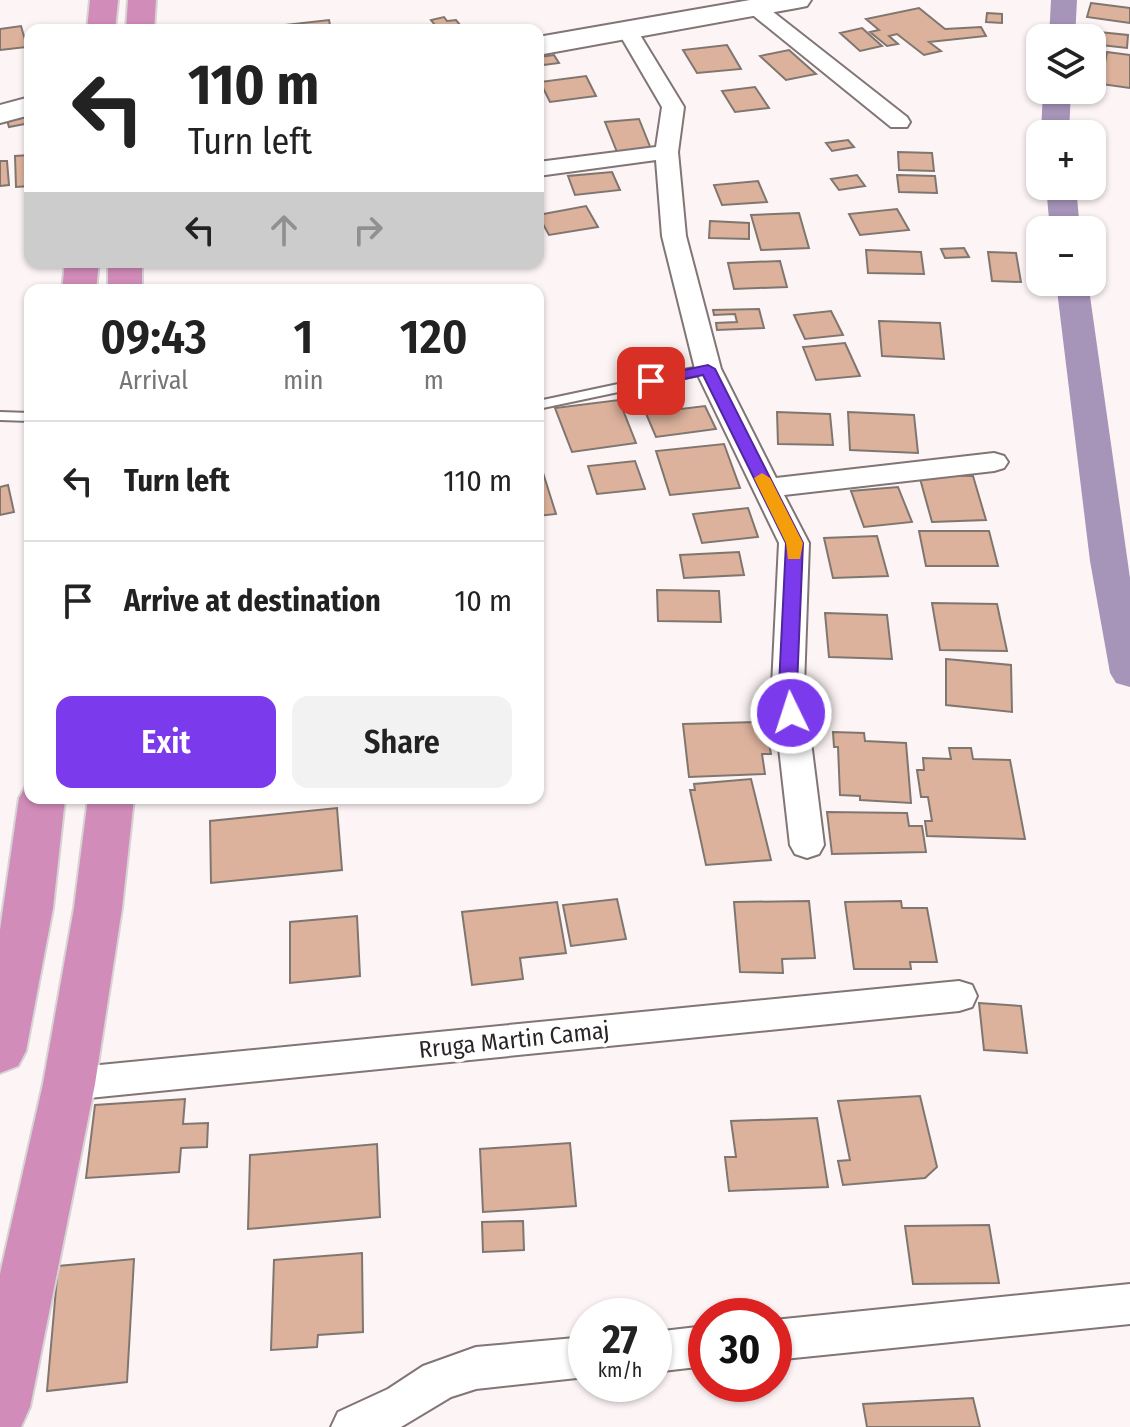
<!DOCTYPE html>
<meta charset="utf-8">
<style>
:root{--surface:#fff;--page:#f2f2f2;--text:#222;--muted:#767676;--line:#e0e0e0;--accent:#7c3aed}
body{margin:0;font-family:"Fira Sans Condensed",sans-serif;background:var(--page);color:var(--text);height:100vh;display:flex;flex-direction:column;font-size:30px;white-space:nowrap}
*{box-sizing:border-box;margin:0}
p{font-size:26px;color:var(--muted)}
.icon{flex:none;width:44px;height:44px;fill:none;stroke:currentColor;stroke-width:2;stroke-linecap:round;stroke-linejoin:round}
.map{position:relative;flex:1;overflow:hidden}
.sheet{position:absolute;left:24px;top:284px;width:520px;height:520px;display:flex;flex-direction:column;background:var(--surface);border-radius:16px;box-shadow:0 2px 6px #0004}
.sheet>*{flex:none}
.banner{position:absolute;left:24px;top:24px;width:520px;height:244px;border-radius:16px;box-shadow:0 2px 6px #0004;background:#fff;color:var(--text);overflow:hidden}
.fabs{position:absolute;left:1026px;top:24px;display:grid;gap:16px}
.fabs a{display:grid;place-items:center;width:80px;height:80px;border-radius:16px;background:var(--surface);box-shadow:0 2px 6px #0004;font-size:40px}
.speed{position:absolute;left:568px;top:1298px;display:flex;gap:16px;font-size:40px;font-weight:700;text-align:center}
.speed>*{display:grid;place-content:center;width:104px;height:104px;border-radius:50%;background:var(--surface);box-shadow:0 2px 6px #0004;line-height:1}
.speed small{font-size:20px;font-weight:400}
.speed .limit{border:12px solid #d22;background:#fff;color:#111}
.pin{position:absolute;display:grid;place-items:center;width:68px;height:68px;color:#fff;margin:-34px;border-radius:16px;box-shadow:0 4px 12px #0006}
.me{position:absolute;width:88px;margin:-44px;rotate:356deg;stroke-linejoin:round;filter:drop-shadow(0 0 6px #0008)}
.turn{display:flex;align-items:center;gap:28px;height:168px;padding:0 32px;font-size:36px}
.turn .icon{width:104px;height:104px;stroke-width:2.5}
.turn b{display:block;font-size:56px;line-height:68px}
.lanes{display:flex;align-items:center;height:76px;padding:0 32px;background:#0003;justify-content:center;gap:40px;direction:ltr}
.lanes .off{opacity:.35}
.eta{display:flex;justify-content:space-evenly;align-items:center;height:136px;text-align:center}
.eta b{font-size:48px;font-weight:600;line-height:56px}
.primary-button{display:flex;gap:16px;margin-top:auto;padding:16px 32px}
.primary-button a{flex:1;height:92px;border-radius:16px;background:var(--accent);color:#fff;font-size:32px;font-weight:600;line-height:92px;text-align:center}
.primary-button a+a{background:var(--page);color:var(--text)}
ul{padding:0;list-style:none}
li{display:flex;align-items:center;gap:24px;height:120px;padding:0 32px;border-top:2px solid var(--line)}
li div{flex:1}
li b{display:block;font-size:30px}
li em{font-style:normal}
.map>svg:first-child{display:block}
</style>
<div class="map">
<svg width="1130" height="1427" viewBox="0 0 1130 1427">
<rect width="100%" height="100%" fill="#fdf4f5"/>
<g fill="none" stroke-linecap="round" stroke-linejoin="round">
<path fill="#a794b9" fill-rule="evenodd" d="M1051,0H1077L1075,38H1049Z
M1043,90H1071L1069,134H1041Z
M1046,186H1076L1080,230H1050Z
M1056,282H1088L1130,578V687L1116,683L1110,673L1090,561Z"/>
</g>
<path fill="#dcb29c" stroke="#807670" stroke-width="2" d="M1091,3L1130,8V23L1087,17Z
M919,8L945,29L981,27L986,36L929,42L941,51L924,55L897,34L889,36L898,44L887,46L870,32L879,30L866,19Z
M987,13L1002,14V23L986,22Z
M444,17L447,21L456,20L461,26L439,30L431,20Z
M329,20L331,30H285L284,25Z
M21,26L27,47L0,50V29Z
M862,28L882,46L860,51L840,33Z
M1089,31L1128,35L1127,48L1092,44Z
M727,45L741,69L697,73L683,50Z
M789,50L816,74L786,80L760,56Z
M1107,52L1130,55V88L1101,84Z
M554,55L559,63L544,65L539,57Z
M586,76L596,96L550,102L540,82Z
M755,87L769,108L735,112L722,91Z
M30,117V123L9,127L7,120Z
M639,119L651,149L617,152L605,122Z
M848,140L854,147L832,151L826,143Z
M898,152L932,153L934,171L899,170Z
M30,155V186L16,187L15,156Z
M0,161H7L9,185L0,186Z
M612,172L620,190L575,195L568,176Z
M857,175L865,186L839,190L831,179Z
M897,175L935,176L937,193L899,192Z
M758,181L767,202L722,205L714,185Z
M586,206L598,227L549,235L538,215Z
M897,209L909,230L860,235L849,214Z
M799,213L809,248L761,250L751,215Z
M710,221L749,223V239L709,238Z
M964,248L969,257L945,258L941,249Z
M866,250L921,252L924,274L868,273Z
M988,252L1016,253L1021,282L992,281Z
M780,261L787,287L734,289L728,263Z
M759,309L764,328L717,330L716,323L737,322L735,314L714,315L713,310Z
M831,311L843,335L805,339L794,315Z
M879,321L940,323L944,359L882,356Z
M845,343L860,376L816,380L803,347Z
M654,392L658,403L678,400L681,409L705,406L716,429L656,437L638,395Z
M619,400L636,443L572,452L555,408Z
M777,412L830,414L833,445L778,444Z
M848,412L914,415L918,453L850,450Z
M724,444L740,488L670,495L656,451Z
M538,457L556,514L538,516Z
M635,461L645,489L597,494L588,466Z
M919,475L973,476L986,520L932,522Z
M8,485L14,512L0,515V487Z
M898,487L912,522L864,527L851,491Z
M748,508L758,537L702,543L693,514Z
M919,531H989L998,566H926Z
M877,536L888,576L833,578L824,538Z
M739,552L744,575L684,578L680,555Z
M657,590L719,591L721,622L658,621Z
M932,603L997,604L1007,651L940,650Z
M825,613L887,615L892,659L829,657Z
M946,659L1011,665L1012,712L946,705Z
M757,722L760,738H768L771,754H762L765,774L689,777L683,724Z
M833,732L864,733L865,741L906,743L911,803L860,800V796L840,795L838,747H834Z
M949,748H971L973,759L1010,760L1025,839L927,836L925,821H932L928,797H921L917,770H924L923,758L951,759Z
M751,779L771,860L706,865L690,790H695L694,784Z
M337,808L342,870L211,883L210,821Z
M827,812L907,813L909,826H922L926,852L832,854Z
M617,899L626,939L571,946L563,905Z
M809,901L815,958L782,959L783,973L740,972L734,902Z
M901,901L902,908H927L937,962H910L911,969H854L845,902Z
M557,902L566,953L520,958L523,979L472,985L462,912Z
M357,916L360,976L290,983V922Z
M979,1003L1021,1006L1027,1053L984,1050Z
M920,1096L937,1167L925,1178L843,1185L838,1161L850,1160L838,1101Z
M185,1099L183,1124L208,1123L207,1147L181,1148L179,1172L86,1178L95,1105Z
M817,1118L828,1187L729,1191L725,1157H736L731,1121Z
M570,1143L576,1206L483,1212L480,1149Z
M377,1144L380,1217L248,1229L250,1155Z
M523,1221L524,1250L483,1252L482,1222Z
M989,1225L999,1283L913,1284L905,1226Z
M362,1253L363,1332L318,1335L317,1347L271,1350L274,1260Z
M134,1259L127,1382L47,1391L58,1266Z
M973,1398L980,1427H867L863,1404Z"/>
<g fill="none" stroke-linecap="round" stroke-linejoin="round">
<g stroke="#817575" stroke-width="4">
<path id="service" d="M708,365L713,366V372L538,409V401Z
M0,412L30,413V421L0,420Z"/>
</g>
<g stroke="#817575" stroke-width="4">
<path id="minor" d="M756,2L763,4L907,117L910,122L907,127H891L749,12L746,8L749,4Z
M627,24L637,30L684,107L678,152L686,236L721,369L776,478L994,453L1004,456L1008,462L1004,468L994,471L784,495L809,543L804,686L824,845L819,854L807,858L795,854L790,845L772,686L779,543L695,369L662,236L656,160L538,176V162L656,147L662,107L617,30Z
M959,981L972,985L977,996L972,1007L959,1011L69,1100L56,1096L50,1084L56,1072L69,1068Z
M1130,1284V1324L774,1360V1320Z
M706,1326V1366L654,1372V1332Z
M586,1337V1377L476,1389L451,1397L401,1427H331L338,1412L388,1389L423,1366L476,1347Z"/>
</g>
<g stroke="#817575" stroke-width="4">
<path id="secondary" d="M750,0H811L807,6L797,8L538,55V37Z
M30,97V115L0,123V105Z"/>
</g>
<g stroke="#d5d4d4" stroke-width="4">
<path id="trunk" d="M90,0H118L115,30H87Z
M128,0H156L154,30H126Z
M65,262H99L96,290H62Z
M108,262H142V290H108Z
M30,784V798H65L53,908L26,1051L18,1066L0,1073V930L19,798L26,786Z
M88,798H134L122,908L95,1084L30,1407L21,1427H0V1274L43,1084L74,908Z"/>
</g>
<use href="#service" fill="#fff" fill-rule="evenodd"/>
<use href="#minor" fill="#fff" fill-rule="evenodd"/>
<use href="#secondary" fill="#fff" fill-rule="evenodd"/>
<use href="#trunk" fill="#d28cba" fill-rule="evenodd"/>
</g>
<path fill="#7c3aed" stroke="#51269a" stroke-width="2" d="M708,365L715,369L803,543L797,686L800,713L791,719L782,713L779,686L786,543L703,375L651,386L643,381L646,378Z"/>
<path fill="#f59e0b" d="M762,473L770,478L803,543L800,559H788L786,543L754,478Z"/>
<g text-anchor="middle" stroke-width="7" stroke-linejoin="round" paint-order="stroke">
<g font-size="24" fill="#2b2626" stroke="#fff">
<text transform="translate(514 1040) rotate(-6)" y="8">Rruga Martin Camaj</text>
</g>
</g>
</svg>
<div class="fabs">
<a><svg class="icon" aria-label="layers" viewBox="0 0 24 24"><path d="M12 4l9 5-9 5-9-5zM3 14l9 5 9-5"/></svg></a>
<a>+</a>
<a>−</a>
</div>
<div class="speed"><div>27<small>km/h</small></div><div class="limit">30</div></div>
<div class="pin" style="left:651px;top:381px;background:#d93025"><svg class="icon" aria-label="arrive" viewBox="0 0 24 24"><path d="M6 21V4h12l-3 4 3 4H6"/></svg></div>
<svg class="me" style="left:791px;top:713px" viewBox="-20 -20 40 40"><circle r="17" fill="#7c3aed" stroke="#fff" stroke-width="3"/><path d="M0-11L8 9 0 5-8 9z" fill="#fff"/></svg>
<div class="banner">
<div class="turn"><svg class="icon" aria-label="left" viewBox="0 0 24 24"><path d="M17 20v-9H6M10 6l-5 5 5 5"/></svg><div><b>110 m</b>Turn left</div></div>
<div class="lanes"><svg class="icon" aria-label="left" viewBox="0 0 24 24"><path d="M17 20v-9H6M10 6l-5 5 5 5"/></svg><svg class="icon off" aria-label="ahead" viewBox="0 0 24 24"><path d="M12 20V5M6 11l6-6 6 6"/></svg><svg class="icon off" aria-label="right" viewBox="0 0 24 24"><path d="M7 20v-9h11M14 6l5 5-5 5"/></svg></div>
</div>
<section class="sheet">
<div class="eta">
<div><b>09:43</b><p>Arrival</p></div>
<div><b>1</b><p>min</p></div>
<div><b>120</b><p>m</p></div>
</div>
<ul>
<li><svg class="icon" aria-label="left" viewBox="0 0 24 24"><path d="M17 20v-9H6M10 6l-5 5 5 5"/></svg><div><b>Turn left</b></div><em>110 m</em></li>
<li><svg class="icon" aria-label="arrive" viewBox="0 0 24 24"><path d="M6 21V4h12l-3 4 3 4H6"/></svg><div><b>Arrive at destination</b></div><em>10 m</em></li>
</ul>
<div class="primary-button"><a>Exit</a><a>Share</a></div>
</section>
</div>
